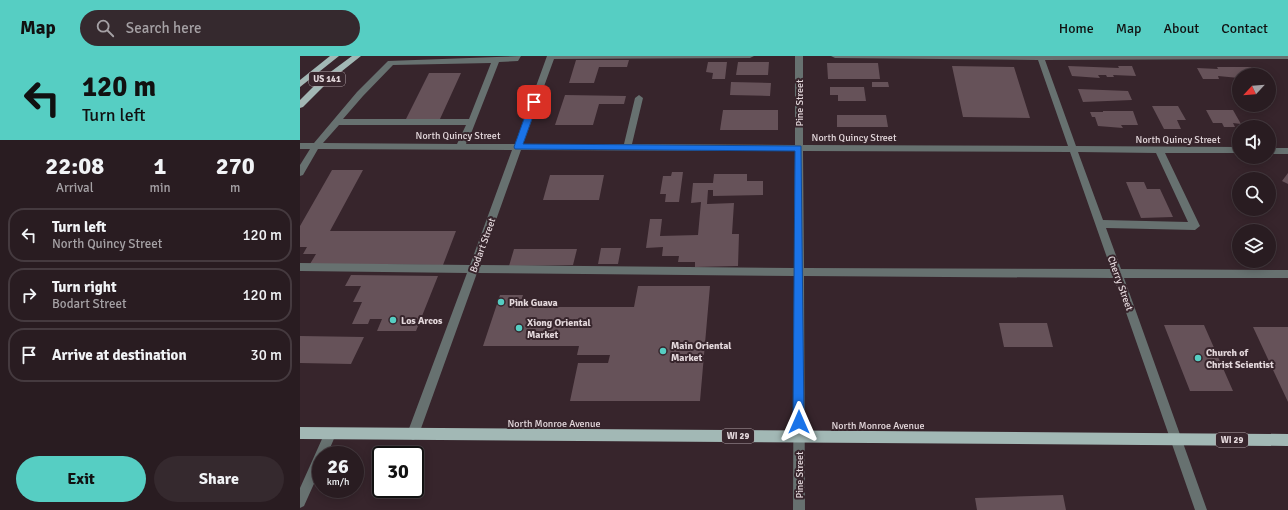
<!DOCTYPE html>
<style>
:root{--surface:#291c21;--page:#35292e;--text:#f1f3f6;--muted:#a5a1a5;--line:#453a3f;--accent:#56cec3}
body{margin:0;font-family:Signika,sans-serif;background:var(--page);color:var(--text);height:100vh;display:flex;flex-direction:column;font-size:15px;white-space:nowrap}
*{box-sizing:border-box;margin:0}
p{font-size:13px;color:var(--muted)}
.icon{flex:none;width:22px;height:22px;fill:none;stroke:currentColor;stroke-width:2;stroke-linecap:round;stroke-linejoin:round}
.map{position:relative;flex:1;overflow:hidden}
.panel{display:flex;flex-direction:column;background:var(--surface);width:300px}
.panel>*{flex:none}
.hud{background:#56cec3;color:#111;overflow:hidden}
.needle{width:26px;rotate:244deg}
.controls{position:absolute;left:932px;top:12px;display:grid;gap:8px}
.controls a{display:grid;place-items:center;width:44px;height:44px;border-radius:50%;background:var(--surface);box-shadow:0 2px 10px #0003,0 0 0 1px var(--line);font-size:20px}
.speed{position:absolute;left:12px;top:390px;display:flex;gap:8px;font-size:20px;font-weight:700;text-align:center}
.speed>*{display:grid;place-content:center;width:52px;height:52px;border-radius:50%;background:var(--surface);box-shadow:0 2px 10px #0003,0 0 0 1px var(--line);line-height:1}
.speed small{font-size:10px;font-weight:400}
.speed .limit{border:2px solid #111;border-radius:6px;background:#fff;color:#111}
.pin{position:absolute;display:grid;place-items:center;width:34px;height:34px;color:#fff;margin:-17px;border-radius:8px;box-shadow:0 2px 6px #0006}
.me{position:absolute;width:44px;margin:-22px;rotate:0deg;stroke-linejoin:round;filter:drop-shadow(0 0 3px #0008)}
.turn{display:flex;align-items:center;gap:14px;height:84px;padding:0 16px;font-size:18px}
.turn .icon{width:52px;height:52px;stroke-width:2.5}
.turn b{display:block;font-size:28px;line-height:34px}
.eta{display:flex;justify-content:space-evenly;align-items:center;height:68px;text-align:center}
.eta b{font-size:24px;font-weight:700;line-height:28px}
.cta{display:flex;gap:8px;margin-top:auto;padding:8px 16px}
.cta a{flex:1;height:46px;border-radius:24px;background:var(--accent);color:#111;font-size:16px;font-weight:700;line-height:46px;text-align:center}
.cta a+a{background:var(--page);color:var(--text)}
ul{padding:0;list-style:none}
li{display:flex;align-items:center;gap:12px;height:54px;margin:0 8px 6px;padding:0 8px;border:2px solid var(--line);border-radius:16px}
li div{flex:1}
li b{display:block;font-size:15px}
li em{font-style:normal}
header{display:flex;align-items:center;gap:24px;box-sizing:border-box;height:56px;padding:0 20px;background:var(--accent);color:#111}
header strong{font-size:19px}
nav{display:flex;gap:22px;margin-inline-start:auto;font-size:14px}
.search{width:280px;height:36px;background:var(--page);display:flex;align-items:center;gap:10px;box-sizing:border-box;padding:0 14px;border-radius:22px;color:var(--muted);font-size:15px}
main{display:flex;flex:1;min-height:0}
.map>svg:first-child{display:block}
</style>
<header>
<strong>Map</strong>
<div class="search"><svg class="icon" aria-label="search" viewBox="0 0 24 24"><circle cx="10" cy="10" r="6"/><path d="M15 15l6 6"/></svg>Search here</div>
<nav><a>Home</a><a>Map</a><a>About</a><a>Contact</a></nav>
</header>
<main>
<section class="panel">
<div class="hud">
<div class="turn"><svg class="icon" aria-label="left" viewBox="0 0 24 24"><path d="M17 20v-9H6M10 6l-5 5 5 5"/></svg><div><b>120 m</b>Turn left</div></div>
</div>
<div class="eta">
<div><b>22:08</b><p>Arrival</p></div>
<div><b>1</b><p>min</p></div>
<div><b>270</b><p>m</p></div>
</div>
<ul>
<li><svg class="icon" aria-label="left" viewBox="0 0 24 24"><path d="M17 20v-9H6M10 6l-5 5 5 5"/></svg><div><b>Turn left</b><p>North Quincy Street</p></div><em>120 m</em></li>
<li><svg class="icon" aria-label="right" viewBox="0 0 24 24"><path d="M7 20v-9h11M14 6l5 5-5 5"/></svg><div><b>Turn right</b><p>Bodart Street</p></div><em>120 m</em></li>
<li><svg class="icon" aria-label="arrive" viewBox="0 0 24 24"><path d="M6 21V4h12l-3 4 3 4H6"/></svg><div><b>Arrive at destination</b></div><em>30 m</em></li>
</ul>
<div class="cta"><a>Exit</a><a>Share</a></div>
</section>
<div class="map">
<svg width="988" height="454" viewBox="0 0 988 454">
<rect width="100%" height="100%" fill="#37252c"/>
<path fill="#665259" d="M276,4H329L327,11H299L294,27H269Z
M408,6H427L425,23H412L413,17L406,16Z
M438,6H469L468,19H436Z
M527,7H578L580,23H528Z
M652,10L714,11L730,62L663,61Z
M768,10L819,12L818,10H832L836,20L813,19L814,21H807L806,19H798L800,22L772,20Z
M917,11H951L956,19H939V22L918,20L919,23H903L897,12L918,13Z
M129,17H161L140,63H106Z
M431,26L471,27L470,40L430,39Z
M572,26H588L589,31H572Z
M530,31H564L566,45H538V39H530Z
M778,33L828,35L832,44L783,46Z
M265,39L326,40L324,48H299L293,69H255Z
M852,50H878L886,64H877L881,73H864Z
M423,54H478V74H420Z
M906,54H933L941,68L933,67L935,71H924L922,67H913Z
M803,55H833L838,69H821L823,72L798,70L795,61H792L790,56H803Z
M537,59H586L588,71H537Z
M32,114H63L30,175H156L143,209L10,208L16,198H3L7,191H0V170Z
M372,116H383L379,146H365L366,138H360L363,120H371Z
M988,117V128L982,125Z
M414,118H447V125H463V139L413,140V134H408L407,148L434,147L432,178H439L438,210L395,211V206H378L379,200H362L363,191L346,192L350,163H362L360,180L398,179L401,146L391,147L393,127H413Z
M250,119H304L299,144H243Z
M826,126H844L847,133H860L873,161L841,162Z
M301,192H321L318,208H298Z
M214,193H277L273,209L209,210Z
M51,219L138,220L116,275H77L82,263H70L68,268H52L62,246H53L61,230H45Z
M338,230H410L400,345H270L278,307H308L310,299H277L279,290H183L200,239H223L219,251H334Z
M699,267H747L753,291H704Z
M864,269H904L933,335H890Z
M953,271H988V346Z
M0,280L64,281L51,308L0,307Z
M763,439L766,454H677L675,442Z"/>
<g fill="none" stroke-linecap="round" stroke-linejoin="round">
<path fill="#677170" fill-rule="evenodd" d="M221,0L218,5L199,6L172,75L166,88H215L247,0H454L450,2L254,3L223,88H324L335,42L339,39L343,42L332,88L495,89V0H503V89L768,90L738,4L535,2L531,0H988V3L745,4L776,90L939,91V97H865L900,170L895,174L806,172L821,213L988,214V222H824L907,454H895L814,222L504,220L505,454H493L494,220L177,217L119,378L117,382L113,384L109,382L107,378L167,217L0,215V207L170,209L212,94L18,93L3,119L0,120V109L10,93H0V87H14L57,36L88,5ZM191,7L169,63H43L63,40L93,9ZM39,69H166L157,88L23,87ZM221,94L495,95L494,212L180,209ZM503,95L770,96L811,213L504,212ZM778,96L856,97L888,166L803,164Z
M969,92H988V98H969Z
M30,372L34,374L36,378L27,399H21V412L4,450L0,452V432L26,374Z"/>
<path fill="#a2b8b5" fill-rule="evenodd" d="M30,0H39L0,31V24Z
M52,0H61L27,27L3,51L0,52V44L21,23Z
M0,371L988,378V390L0,383Z"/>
</g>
<path fill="#1a73e8" stroke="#114b97" d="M234,43L238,46L223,88L501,90L504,366L502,370L499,371L495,370L493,366L495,95L215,93L214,91L230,46Z"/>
<g fill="#56cec3" stroke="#37252c" stroke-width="1.5">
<circle cx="201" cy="246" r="4"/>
<circle cx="93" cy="264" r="4"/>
<circle cx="219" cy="272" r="4"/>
<circle cx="363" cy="295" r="4"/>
<circle cx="898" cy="302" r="4"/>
</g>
<g text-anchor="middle" stroke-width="4" stroke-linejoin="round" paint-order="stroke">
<g fill="#37252c" stroke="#b0a2a7" stroke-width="1">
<rect x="9" y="16" width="36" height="14" rx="3"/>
<rect x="422" y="373" width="32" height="14" rx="3"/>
<rect x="916" y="377" width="32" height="14" rx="3"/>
</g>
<g font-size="9" font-weight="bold" fill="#e4d8dc">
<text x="27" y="26">US 141</text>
<text x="438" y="383">WI 29</text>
<text x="932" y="387">WI 29</text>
</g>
<g font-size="10" fill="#e4d8dc" stroke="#37252c">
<text transform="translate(499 47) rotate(-90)" y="4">Pine Street</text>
<text x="158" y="83">North Quincy Street</text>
<text x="554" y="85">North Quincy Street</text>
<text x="878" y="87">North Quincy Street</text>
<text transform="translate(182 189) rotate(-70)" y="4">Bodart Street</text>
<text transform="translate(821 227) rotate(70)" y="4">Cherry Street</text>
<text x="254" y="371">North Monroe Avenue</text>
<text x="578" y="373">North Monroe Avenue</text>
<text transform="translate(499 419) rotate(-90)" y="4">Pine Street</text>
</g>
<g font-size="10" font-weight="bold" fill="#e4d8dc" stroke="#37252c" text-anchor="start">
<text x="209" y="250">Pink Guava</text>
<text x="101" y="268">Los Arcos</text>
<text x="227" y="270">Xiong Oriental<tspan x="227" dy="12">Market</tspan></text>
<text x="371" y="293">Main Oriental<tspan x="371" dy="12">Market</tspan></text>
<text x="906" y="300">Church of<tspan x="906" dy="12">Christ Scientist</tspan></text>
</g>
</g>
</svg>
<div class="controls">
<a><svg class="needle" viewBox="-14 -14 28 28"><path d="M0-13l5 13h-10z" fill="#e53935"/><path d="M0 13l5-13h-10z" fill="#a5a1a5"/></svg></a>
<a><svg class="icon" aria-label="sound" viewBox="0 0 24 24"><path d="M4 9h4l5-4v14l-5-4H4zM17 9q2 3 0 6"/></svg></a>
<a><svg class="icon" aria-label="search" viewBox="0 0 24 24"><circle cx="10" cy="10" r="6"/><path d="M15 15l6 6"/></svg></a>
<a><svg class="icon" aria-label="layers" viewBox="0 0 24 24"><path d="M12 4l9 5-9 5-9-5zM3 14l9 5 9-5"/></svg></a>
</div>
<div class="speed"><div>26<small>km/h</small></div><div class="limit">30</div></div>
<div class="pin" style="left:234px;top:46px;background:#d93025"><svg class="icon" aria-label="arrive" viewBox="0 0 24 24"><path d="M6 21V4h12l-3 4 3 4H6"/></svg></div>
<svg class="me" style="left:499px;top:366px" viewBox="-20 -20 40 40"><path d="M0-17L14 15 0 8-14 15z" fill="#1a73e8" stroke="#fff" stroke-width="4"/></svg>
</div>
</main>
